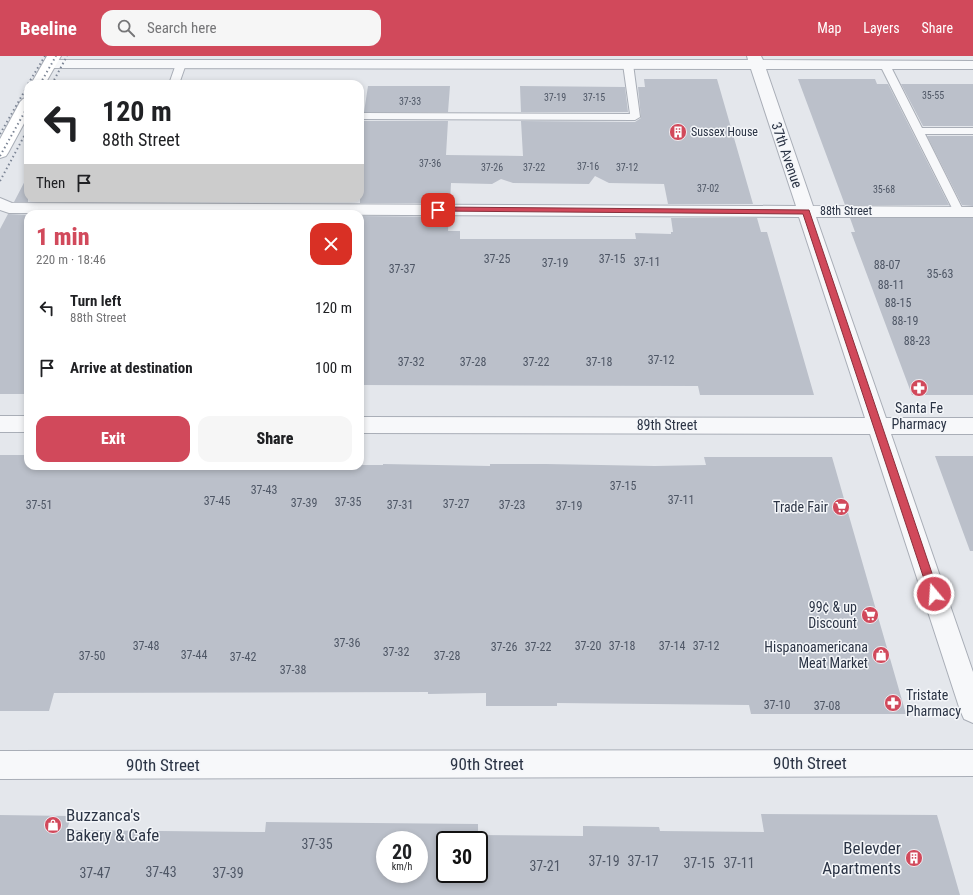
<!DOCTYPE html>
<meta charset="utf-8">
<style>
:root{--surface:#fff;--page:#f6f6f6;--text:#202124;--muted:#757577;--accent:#d1495b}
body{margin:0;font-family:"Roboto Condensed",sans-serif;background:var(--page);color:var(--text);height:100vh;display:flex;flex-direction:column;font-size:15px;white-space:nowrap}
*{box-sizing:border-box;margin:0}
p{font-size:13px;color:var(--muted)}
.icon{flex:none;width:22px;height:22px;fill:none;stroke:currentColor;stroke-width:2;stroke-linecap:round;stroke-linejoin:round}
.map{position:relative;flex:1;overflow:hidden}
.sheet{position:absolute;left:24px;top:154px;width:340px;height:260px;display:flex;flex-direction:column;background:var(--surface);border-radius:12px;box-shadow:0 2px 6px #0003}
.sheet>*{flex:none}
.banner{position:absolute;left:24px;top:24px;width:340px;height:122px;border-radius:12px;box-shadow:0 2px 6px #0003;background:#fff;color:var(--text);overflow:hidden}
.speed{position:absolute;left:376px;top:775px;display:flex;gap:8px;font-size:20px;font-weight:700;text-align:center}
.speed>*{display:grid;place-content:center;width:52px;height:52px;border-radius:50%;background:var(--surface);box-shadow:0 2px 6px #0003;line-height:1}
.speed small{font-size:10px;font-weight:400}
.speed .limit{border:2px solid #111;border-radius:6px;background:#fff;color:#111}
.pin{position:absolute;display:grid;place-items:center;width:34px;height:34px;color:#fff;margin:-17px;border-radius:8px;box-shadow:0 2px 6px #0006}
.me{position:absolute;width:44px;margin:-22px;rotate:342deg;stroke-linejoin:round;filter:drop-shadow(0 0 3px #0008)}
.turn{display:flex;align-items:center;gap:14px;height:84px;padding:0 12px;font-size:18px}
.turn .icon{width:52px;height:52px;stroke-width:2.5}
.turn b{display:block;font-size:28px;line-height:34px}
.then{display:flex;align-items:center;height:38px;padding:0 12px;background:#0003;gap:8px;font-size:15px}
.round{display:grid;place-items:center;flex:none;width:42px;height:42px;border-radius:12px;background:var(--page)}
.headline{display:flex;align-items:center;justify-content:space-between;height:68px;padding:0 12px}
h1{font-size:24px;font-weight:800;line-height:30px;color:var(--accent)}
.cta{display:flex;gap:8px;margin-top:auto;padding:8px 12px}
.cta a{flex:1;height:46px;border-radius:12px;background:var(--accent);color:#fff;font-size:16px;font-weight:800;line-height:46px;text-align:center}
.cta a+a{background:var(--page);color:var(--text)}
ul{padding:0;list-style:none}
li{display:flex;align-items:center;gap:12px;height:60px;padding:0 12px}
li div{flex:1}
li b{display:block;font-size:15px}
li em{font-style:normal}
header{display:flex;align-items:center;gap:24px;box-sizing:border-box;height:56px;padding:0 20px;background:var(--accent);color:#fff}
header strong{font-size:19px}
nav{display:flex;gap:22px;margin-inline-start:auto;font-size:14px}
.search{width:280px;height:36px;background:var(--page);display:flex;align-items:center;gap:10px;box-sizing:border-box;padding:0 14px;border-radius:12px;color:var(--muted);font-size:15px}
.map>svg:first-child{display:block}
</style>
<header>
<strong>Beeline</strong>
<div class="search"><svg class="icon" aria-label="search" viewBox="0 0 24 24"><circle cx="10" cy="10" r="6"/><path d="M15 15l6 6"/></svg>Search here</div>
<nav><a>Map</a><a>Layers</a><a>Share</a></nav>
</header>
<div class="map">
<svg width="973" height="839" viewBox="0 0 973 839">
<rect width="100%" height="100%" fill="#e4e7ec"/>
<path fill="#bbc0ca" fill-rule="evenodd" d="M644,23H717L753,148H668L664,128L609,127L595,120L589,128L513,127L501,123L492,128L451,127L450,147H360V85L363,65H448L446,99L523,100L521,65L635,66L641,62L638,31H645Z
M798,23H875L877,28H888L949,149H845Z
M901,28H973V70H923Z
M368,30H450L448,56H364Z
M520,30L625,31L628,56H521Z
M927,80H973V150L962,149Z
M28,119V146H14Z
M8,158L28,159V338H0V173Z
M360,160L449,161L448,175H460V183H636L635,177L671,178V176H673L671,162H757L761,176H767L814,339H700L698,330L360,329Z
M850,162H973V339H912L851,176H855Z
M0,399H28V410H360V409H383V408L490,410V408H546L655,410L706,409L704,401H832L906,658H751L749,649L557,647V650H486V637L428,638V636L54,637L49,655H0Z
M935,400H973V495H970Z
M761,758L937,759L960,839H0V759L71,760L67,774L265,776L266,766L478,768V779L583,780V770L659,771L660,775L764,776ZM385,784H419V818H385ZM445,784H479V818H445Z"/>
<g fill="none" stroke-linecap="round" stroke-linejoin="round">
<g stroke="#a9aeb7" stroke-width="2">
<path id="service" d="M181,5L186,8L179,28H169L176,8Z
M628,5L633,8L640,61L635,64L360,63V57L630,58L623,8Z
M885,6L890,9L922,72H973V78H925L964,156L963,158H955L954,156L880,9Z"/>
</g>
<g stroke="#a9aeb7" stroke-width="2">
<path id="minor" d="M747,0H761L763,4L973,5V13H766L813,150L973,151V161H816L886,362H973V378H891L973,616V667L964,663L960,654L870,378L360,377V361L865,362L799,161L9,157L0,154V142L12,147L796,150L751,13L50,12L45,11L43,8L45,5L50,4H748Z
M0,360H28V376H0Z
M973,694V720L0,723V695Z"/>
</g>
<g stroke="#a9aeb7" stroke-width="2">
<path id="secondary" d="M47,0H61L45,28H31Z
M28,41V60L8,97L6,100L0,102V83L20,46L23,43Z"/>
</g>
<use href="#service" fill="#f7f8fa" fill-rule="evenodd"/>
<use href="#minor" fill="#f7f8fa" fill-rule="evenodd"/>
<use href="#secondary" fill="#fff" fill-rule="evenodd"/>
<path stroke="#7d8696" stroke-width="2" stroke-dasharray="1.5 3" stroke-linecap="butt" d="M28,28L45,0
M40,28L56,0
M52,28L67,0
M0,78L28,29
M0,100L28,50
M0,125L28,73"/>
</g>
<path fill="#d1495b" stroke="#882f3b" d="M438,151L809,154L939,538L938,541L934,542L931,541L929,538L803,158L436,155L435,154Z"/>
<defs>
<g id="building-disc" transform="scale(0.9)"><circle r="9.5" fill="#d1495b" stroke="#f4f6f9"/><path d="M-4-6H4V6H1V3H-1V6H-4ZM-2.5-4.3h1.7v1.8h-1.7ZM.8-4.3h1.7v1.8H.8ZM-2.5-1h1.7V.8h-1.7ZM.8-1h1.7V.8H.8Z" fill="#fff"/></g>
<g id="pharmacy-disc" transform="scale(0.9)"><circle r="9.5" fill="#d1495b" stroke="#f4f6f9"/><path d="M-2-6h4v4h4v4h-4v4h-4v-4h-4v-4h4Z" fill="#fff"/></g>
<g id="supermarket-disc" transform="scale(0.9)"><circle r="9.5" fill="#d1495b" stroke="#f4f6f9"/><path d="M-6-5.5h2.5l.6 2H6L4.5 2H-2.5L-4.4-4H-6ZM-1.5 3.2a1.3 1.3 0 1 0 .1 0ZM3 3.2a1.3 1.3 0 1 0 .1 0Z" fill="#fff"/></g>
<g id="shop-disc" transform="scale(0.9)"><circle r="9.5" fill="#d1495b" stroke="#f4f6f9"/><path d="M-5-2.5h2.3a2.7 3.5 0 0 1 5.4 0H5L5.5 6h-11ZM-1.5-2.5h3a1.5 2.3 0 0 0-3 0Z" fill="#fff"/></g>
</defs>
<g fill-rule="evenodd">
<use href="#building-disc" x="678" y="76"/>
<use href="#pharmacy-disc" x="919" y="332"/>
<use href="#supermarket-disc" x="841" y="451"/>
<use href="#supermarket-disc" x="870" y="559"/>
<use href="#shop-disc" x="881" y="599"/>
<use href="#pharmacy-disc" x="893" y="647"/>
<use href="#shop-disc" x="53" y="769"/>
<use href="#building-disc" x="914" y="802"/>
</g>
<g text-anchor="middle" stroke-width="3" stroke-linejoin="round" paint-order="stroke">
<g font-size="10" fill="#4f5766">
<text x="933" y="43">35-55</text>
<text x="555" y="45">37-19</text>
<text x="594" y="45">37-15</text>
<text x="410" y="49">37-33</text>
<text x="430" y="111">37-36</text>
<text x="588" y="114">37-16</text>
<text x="492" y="115">37-26</text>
<text x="534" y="115">37-22</text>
<text x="627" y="115">37-12</text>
<text x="708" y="136">37-02</text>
<text x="884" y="137">35-68</text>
</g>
<g font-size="12" fill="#2b3445" stroke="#f4f6f9" text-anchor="start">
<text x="691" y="80">Sussex House</text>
</g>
<g font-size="12" fill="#2b3445" stroke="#f4f6f9">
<text x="846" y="159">88th Street</text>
</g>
<g font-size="12" fill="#4f5766">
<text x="497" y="207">37-25</text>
<text x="612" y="207">37-15</text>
<text x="647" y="210">37-11</text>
<text x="555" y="211">37-19</text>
<text x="887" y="213">88-07</text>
<text x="402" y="217">37-37</text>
<text x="940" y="222">35-63</text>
<text x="891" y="233">88-11</text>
<text x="898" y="251">88-15</text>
<text x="905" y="269">88-19</text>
<text x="917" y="289">88-23</text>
<text x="661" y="308">37-12</text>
<text x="411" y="310">37-32</text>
<text x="473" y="310">37-28</text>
<text x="536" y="310">37-22</text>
<text x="599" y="310">37-18</text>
<text x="623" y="434">37-15</text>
<text x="264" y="438">37-43</text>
<text x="681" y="448">37-11</text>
<text x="217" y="449">37-45</text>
<text x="348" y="450">37-35</text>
<text x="304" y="451">37-39</text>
<text x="456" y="452">37-27</text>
<text x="39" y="453">37-51</text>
<text x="400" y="453">37-31</text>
<text x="512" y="453">37-23</text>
<text x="569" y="454">37-19</text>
<text x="347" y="591">37-36</text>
<text x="146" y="594">37-48</text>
<text x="588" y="594">37-20</text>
<text x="622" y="594">37-18</text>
<text x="672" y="594">37-14</text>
<text x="706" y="594">37-12</text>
<text x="504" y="595">37-26</text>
<text x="538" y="595">37-22</text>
<text x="396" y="600">37-32</text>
<text x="194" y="603">37-44</text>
<text x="92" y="604">37-50</text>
<text x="447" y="604">37-28</text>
<text x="243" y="605">37-42</text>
<text x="293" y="618">37-38</text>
<text x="777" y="653">37-10</text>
<text x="827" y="654">37-08</text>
</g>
<g font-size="14" fill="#2b3445" stroke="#f4f6f9">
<text transform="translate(787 99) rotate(71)" y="5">37th Avenue</text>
<text x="667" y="374">89th Street</text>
</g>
<g font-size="14" fill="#2b3445" stroke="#f4f6f9" text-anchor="end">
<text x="919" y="357" text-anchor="middle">Santa Fe<tspan x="919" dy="16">Pharmacy</tspan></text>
<text x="828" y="456">Trade Fair</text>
<text x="857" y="556">99¢ &amp; up<tspan x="857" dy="16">Discount</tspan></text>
<text x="868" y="596">Hispanoamericana<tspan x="868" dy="16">Meat Market</tspan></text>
<text x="906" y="644" text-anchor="start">Tristate<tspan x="906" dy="16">Pharmacy</tspan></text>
</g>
<g font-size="14" fill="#4f5766">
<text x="317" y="793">37-35</text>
<text x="604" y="810">37-19</text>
<text x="643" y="810">37-17</text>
<text x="699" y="812">37-15</text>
<text x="739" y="812">37-11</text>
<text x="545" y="815">37-21</text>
<text x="161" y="821">37-43</text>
<text x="95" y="822">37-47</text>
<text x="228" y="822">37-39</text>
</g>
<g font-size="17" fill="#2b3445" stroke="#f4f6f9">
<text x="810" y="713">90th Street</text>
<text x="487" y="714">90th Street</text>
<text x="163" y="715">90th Street</text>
</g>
<g font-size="17" fill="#2b3445" stroke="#f4f6f9" text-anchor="start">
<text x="66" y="765">Buzzanca's<tspan x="66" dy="20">Bakery &amp; Cafe</tspan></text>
<text x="901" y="798" text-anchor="end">Belevder<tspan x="901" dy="20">Apartments</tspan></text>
</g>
</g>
</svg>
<div class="speed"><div>20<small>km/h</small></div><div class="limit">30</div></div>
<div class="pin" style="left:438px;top:154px;background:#d93025"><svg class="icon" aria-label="arrive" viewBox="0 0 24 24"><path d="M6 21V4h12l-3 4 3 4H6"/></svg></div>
<svg class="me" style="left:934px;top:538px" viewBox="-20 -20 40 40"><circle r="17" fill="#d1495b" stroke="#fff" stroke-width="3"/><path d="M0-11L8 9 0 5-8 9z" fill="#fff"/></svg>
<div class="banner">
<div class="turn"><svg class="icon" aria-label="left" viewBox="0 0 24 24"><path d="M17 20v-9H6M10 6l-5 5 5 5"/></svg><div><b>120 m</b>88th Street</div></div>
<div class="then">Then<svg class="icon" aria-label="arrive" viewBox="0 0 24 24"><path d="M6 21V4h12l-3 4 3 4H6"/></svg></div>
</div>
<section class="sheet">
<div class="headline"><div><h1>1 min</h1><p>220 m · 18:46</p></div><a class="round" style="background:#d93025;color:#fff"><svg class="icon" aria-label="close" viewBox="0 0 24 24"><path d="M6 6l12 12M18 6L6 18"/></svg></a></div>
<ul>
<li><svg class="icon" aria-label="left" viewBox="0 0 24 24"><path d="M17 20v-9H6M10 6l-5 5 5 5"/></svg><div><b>Turn left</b><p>88th Street</p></div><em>120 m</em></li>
<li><svg class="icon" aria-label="arrive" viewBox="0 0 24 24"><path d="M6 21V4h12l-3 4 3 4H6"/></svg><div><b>Arrive at destination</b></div><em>100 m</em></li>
</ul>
<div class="cta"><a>Exit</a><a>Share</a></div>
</section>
</div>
